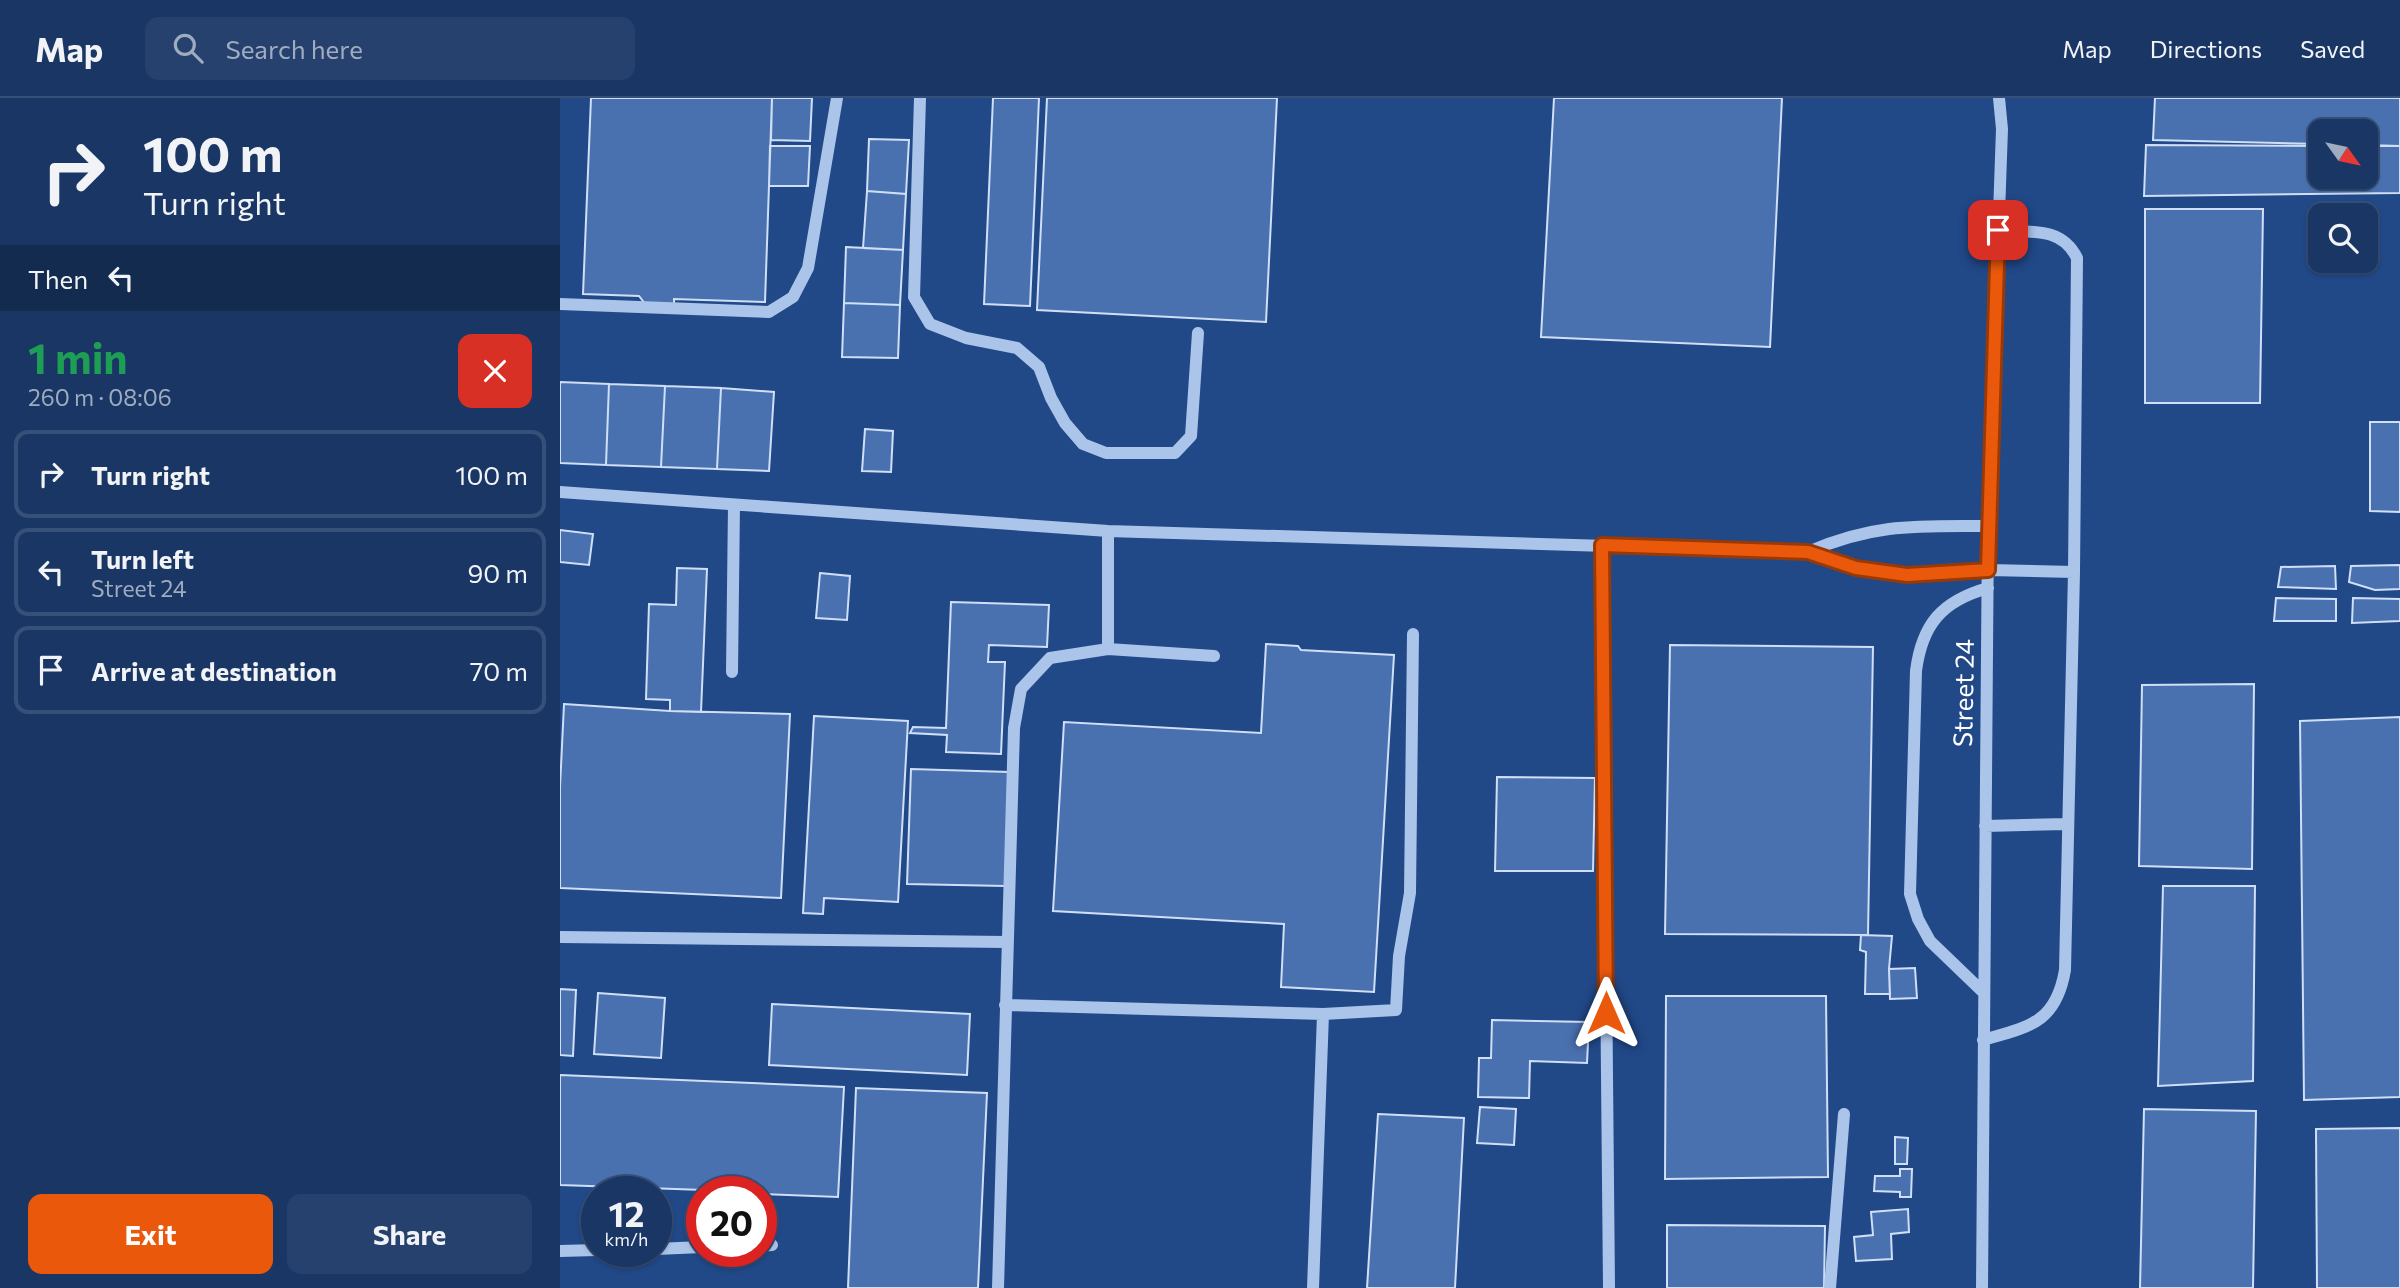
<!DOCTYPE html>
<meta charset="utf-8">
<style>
:root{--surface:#193665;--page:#26416e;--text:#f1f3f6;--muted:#9fabbf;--line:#375079;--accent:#ea580c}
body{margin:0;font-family:Commissioner,sans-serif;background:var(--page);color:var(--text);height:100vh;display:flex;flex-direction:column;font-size:26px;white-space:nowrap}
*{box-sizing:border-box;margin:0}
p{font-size:23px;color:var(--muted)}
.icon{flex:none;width:38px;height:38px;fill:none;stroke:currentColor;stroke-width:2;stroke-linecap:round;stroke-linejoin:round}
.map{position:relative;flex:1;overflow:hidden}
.sheet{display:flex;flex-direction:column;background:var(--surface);width:560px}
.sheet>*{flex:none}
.top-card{background:#193665;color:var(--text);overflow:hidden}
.needle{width:46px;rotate:123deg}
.buttons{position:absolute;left:1748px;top:21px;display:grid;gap:14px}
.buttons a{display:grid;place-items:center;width:70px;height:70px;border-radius:14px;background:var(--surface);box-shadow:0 2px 5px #0004,0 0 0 2px var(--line);font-size:35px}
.speed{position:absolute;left:21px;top:1078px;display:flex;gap:14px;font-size:35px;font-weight:700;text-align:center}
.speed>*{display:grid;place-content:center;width:91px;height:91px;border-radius:50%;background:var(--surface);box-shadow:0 2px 5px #0004,0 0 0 2px var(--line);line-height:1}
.speed small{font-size:18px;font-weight:400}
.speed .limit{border:10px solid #d22;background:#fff;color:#111}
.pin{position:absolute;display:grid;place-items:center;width:60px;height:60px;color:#fff;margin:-30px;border-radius:14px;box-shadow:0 4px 10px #0006}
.me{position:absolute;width:77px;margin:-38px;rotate:0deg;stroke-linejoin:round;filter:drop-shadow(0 0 5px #0008)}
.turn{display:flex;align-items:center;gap:24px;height:147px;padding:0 28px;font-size:32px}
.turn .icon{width:91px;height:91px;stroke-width:2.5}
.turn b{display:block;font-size:49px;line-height:60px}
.then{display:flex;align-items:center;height:66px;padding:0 28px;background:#0003;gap:14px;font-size:26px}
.round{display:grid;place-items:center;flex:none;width:74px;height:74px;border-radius:14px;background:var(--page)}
.overview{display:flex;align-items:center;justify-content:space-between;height:119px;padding:0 28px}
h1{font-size:42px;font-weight:700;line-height:52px;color:#1e9e55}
.button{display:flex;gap:14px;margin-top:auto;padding:14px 28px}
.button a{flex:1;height:80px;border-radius:14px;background:var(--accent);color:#fff;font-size:28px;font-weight:700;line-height:80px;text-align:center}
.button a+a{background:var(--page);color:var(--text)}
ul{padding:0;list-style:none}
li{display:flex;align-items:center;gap:21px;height:88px;margin:0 14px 10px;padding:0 14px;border:4px solid var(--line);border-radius:14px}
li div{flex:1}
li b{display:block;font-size:26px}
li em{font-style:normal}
header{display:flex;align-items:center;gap:42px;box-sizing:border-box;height:98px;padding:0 35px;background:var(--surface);border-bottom:2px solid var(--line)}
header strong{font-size:33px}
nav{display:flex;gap:38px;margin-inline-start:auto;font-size:24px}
.search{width:490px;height:63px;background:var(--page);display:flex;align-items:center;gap:18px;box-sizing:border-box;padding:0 24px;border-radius:14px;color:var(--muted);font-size:26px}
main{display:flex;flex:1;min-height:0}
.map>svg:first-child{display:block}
</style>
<header>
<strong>Map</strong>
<div class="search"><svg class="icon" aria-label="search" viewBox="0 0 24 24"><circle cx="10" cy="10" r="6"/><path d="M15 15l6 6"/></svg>Search here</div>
<nav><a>Map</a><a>Directions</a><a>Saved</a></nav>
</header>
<main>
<section class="sheet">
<div class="top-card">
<div class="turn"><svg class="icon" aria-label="right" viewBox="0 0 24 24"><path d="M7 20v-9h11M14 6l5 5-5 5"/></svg><div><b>100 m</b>Turn right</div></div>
<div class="then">Then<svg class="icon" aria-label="left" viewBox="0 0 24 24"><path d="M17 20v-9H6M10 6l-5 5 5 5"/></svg></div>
</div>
<div class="overview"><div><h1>1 min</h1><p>260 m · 08:06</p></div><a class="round" style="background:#d93025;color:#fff"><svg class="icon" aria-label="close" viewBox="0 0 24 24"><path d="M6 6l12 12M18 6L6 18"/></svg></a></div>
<ul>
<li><svg class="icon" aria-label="right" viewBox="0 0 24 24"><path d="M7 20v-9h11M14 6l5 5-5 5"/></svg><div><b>Turn right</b></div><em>100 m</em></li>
<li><svg class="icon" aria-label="left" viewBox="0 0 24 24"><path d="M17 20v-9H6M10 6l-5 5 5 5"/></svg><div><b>Turn left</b><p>Street 24</p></div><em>90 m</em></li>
<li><svg class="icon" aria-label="arrive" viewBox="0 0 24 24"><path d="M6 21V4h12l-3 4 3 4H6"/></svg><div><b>Arrive at destination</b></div><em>70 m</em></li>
</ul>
<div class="button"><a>Exit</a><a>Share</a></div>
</section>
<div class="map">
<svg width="1840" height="1190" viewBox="0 0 1840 1190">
<rect width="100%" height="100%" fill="#214887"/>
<path fill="#4a71af" stroke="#cfdff7" stroke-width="2" d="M31,0H212L205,204L114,201V207H86L79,198L23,196Z
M212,0H252L250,43L211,42Z
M433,0H479L470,208L424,206Z
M487,0H717L706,224L477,212Z
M994,0H1222L1210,249L981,239Z
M1595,0H1840V48L1806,47V33H1760V46L1593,42Z
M309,41L349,42L346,96L307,93Z
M1586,47L1760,48V79H1806V48H1840V95L1584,98Z
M210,48H250L248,88H209Z
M307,93L346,96L343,152L303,150Z
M1585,111H1703L1700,305H1585Z
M286,149L343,152L340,207L284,205Z
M284,205L340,207L338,260L282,259Z
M0,284L49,286L46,367L0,365Z
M49,286L105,288L101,369L46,367Z
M105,288L161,290L157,371L101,369Z
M161,290L214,294L209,373L157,371Z
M1810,324H1840V414L1810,413Z
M305,331L333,333L331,374L302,373Z
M0,432L33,436L29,467L0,464Z
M1840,467V491L1815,492L1789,484L1791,468Z
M1775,468L1776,491L1718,489L1721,469Z
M117,470L147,471L141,614L110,613V602L86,601L89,506L116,507Z
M260,475L290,478L287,522L256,520Z
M1716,500L1776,501V523H1714Z
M1793,500L1840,501V523L1792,525Z
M391,504L489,507L487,549L429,547L428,564H445L441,656L386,654L387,637L350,635L353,629L386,630Z
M706,546L738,548L741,552L834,557L814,894L721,889L724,826L493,813L504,624L701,635Z
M1110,547L1313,549L1308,837L1105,836Z
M1694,586L1692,771L1579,768L1582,587Z
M4,606L110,613L230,616L221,800L0,790V689Z
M254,618L348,623L338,804L264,800L263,816L243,815Z
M1840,619V999L1744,1002L1740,623Z
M351,671L449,674L445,788L347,786Z
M937,679L1035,680L1033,773H935Z
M1603,788H1695L1693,983L1598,988Z
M1301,837L1332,838L1329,871L1330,896H1305L1306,854L1300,852Z
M1355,870L1357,900L1330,901L1329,871Z
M0,891L16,892L13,958L0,957Z
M38,895L105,900L101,960L34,956Z
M1106,898H1266L1268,1079L1105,1081Z
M212,906L410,916L407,977L209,967Z
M932,922L1029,924L1027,965L970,963L969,1000L918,999L919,960H931Z
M0,977L284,989L278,1099L201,1096V1094L0,1087Z
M296,990L427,995L418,1190H288Z
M920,1009L956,1011L954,1047L917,1045Z
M1584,1011L1696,1013L1693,1190H1580Z
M818,1016L904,1020L895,1190H807Z
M1840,1030V1190H1757L1756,1031Z
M1335,1039L1348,1040L1347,1066H1335Z
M1340,1071H1352L1351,1099H1340V1094L1314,1093L1315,1078H1340Z
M1348,1111L1349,1134L1331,1136L1332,1161L1296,1163L1294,1139L1313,1137L1311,1114Z
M1107,1127L1265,1128L1264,1190H1107Z"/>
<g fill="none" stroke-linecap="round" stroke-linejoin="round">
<path stroke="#abc4ea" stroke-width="12" d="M360,0L354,199L370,226L406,240L457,250L479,269L491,300L505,325L523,346L546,355H615L631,338L638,235
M0,206L209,214L233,199L248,170L277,0
M0,394L548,433L1248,454L1296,470L1347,477L1428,472L1514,474
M1042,447L1049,1190
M1248,454C1314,425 1358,428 1428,428
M548,551V433
M172,574L174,407
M1425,728L1507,726
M0,839L447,844
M1423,894L1370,843L1358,821L1350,796L1356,573C1362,526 1382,503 1428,490
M445,907L763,916L836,912L839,858L850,795L853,536
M1423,942C1469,929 1496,925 1505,872L1514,474L1517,160C1501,128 1471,135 1438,132
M201,1148L212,1147
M96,1151L142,1149
M0,1153L37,1152
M438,1190L454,630L461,591L490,560L548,551L654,558
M753,1190L763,916
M1270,1190L1284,1016
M1422,1190L1428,428L1442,31L1439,0"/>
</g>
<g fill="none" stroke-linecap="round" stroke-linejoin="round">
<g stroke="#983908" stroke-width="18">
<path id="route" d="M1046,915L1042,447L1248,454L1296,470L1347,477L1428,472L1438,132"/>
</g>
<use href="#route" stroke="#ea580c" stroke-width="12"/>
</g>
<g text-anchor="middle" stroke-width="5" stroke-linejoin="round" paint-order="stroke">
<g font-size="26" fill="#fff" stroke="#214887">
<text transform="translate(1404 595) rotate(-89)" y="9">Street 24</text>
</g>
</g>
</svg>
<div class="buttons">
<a><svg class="needle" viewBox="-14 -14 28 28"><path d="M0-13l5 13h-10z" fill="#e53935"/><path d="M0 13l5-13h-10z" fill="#9fabbf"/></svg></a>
<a><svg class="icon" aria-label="search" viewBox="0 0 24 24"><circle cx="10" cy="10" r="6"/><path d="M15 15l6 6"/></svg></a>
</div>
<div class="speed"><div>12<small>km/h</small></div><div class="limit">20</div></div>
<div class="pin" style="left:1438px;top:132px;background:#d93025"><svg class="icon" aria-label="arrive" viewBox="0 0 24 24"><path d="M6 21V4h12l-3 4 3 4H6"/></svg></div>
<svg class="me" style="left:1046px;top:915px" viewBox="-20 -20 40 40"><path d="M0-17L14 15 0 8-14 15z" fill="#ea580c" stroke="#fff" stroke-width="4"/></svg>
</div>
</main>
